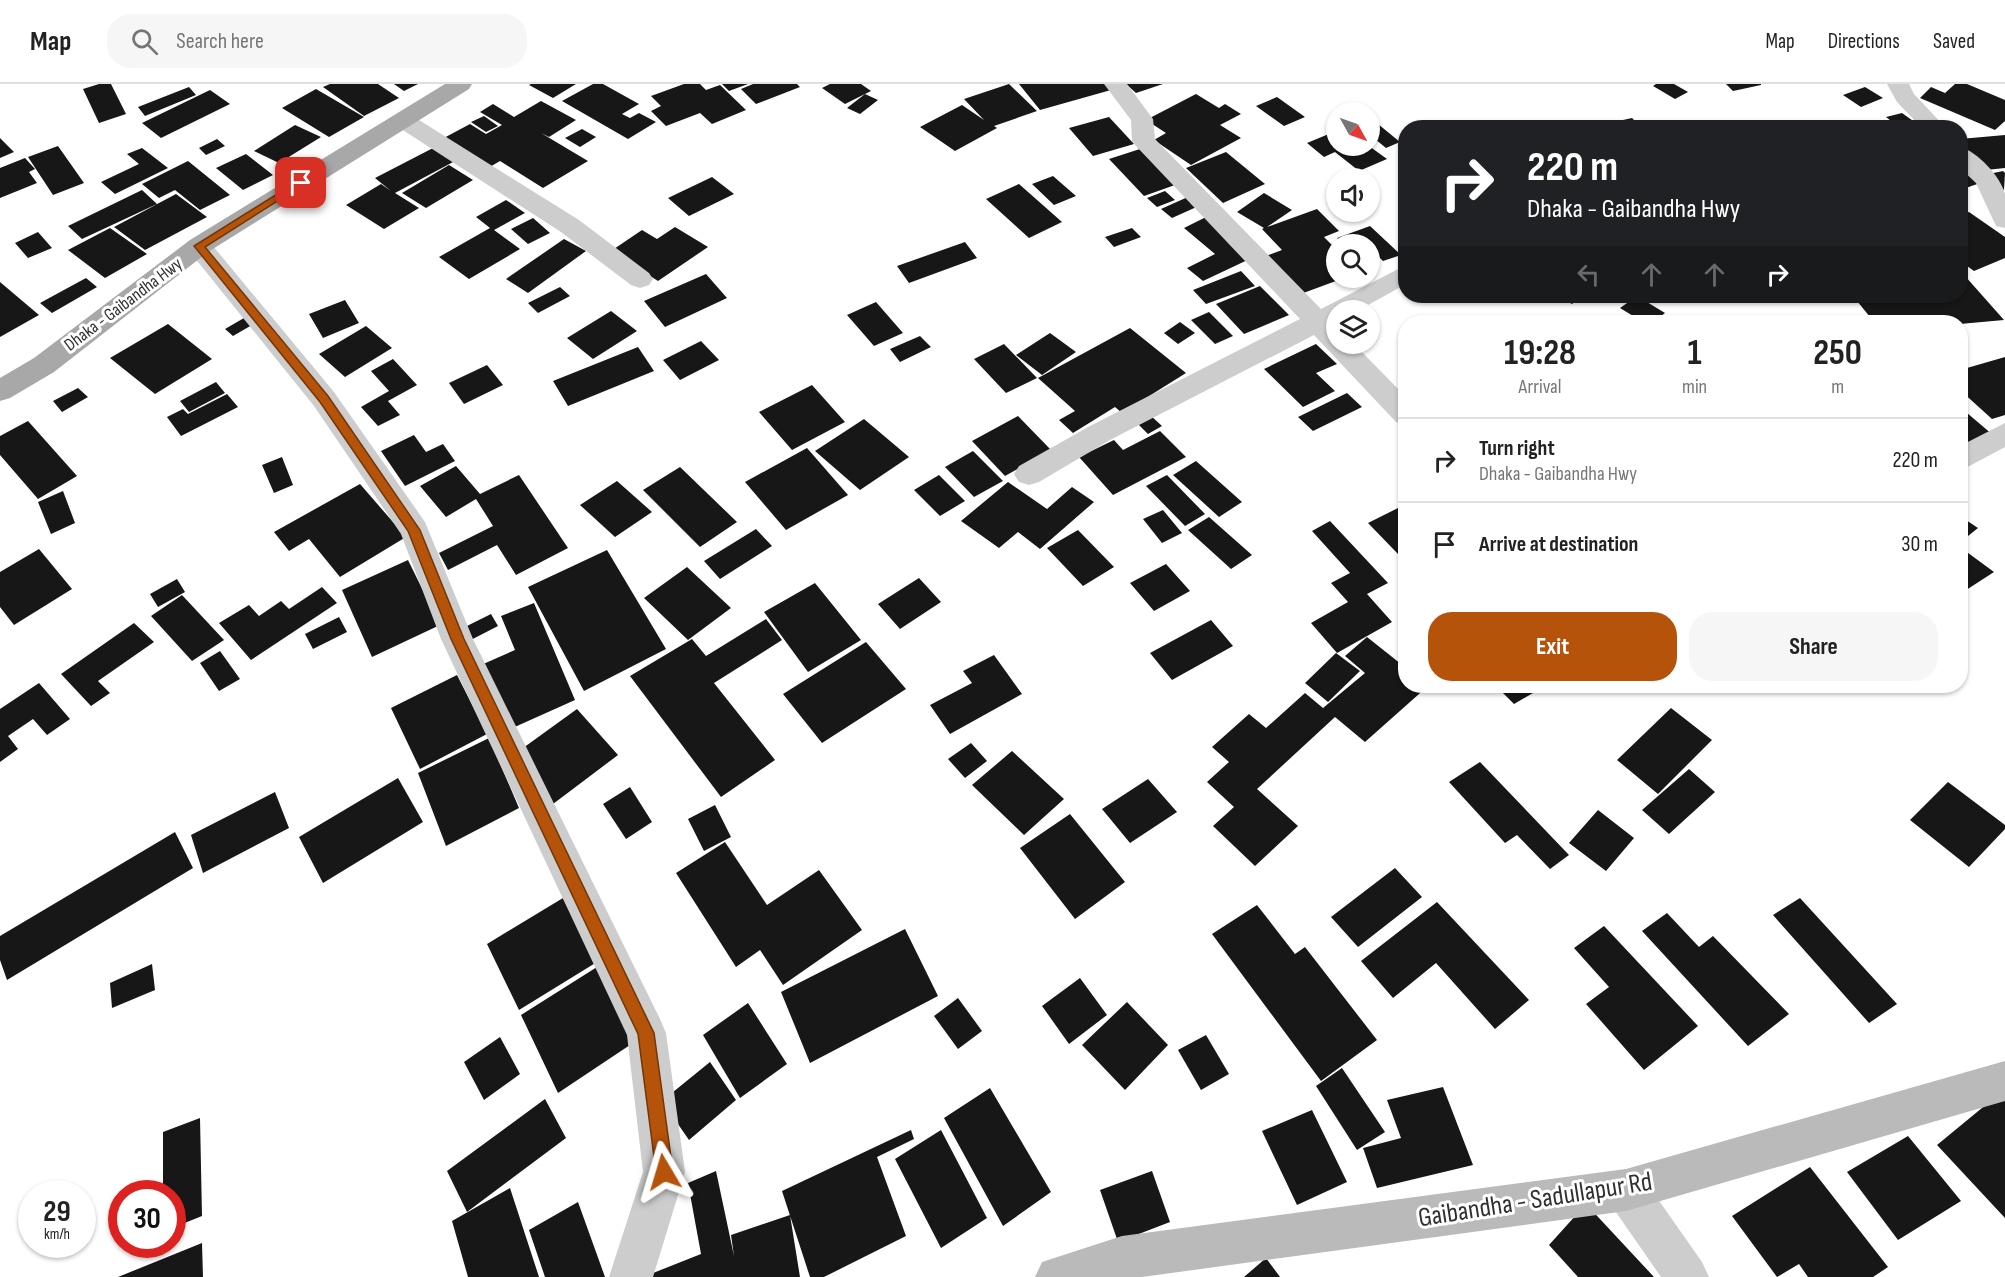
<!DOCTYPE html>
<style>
:root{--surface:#fff;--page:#f6f6f6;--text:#222;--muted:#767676;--line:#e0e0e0;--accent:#b45309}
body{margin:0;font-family:"Sofia Sans Condensed",sans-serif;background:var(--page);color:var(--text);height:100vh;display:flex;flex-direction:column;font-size:22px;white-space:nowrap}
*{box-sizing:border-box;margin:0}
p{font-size:20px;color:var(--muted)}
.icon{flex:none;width:33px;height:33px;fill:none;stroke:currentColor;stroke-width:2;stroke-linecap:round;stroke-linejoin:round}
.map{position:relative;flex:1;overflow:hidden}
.panel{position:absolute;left:1398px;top:231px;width:570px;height:378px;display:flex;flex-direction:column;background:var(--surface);border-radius:24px;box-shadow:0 2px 4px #0004}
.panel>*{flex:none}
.banner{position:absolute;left:1398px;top:36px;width:570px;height:183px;border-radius:24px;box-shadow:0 2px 4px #0004;background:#202124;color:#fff;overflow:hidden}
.needle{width:39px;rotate:130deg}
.controls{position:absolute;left:1326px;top:18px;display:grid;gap:12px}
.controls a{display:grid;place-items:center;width:54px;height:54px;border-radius:50%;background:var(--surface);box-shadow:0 2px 4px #0004;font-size:30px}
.speed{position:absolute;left:18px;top:1096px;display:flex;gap:12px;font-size:30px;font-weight:700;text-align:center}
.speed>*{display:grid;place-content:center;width:78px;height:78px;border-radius:50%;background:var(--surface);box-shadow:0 2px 4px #0004;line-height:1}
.speed small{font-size:15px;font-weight:400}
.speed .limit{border:9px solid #d22;background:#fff;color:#111}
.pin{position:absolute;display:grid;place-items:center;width:51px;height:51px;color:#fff;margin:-26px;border-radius:12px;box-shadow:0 3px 9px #0006}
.me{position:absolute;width:66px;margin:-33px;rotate:353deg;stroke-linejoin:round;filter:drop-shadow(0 0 4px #0008)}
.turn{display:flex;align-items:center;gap:21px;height:126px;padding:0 30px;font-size:27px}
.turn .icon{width:78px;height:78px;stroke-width:2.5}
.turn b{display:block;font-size:42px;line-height:51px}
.lanes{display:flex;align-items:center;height:57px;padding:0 30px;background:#0003;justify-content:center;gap:30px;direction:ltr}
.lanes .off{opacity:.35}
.eta{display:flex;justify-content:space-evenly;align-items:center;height:102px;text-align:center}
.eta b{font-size:36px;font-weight:700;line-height:42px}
.button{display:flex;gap:12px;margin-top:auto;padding:12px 30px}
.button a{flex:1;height:69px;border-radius:24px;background:var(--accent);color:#fff;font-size:24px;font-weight:700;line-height:69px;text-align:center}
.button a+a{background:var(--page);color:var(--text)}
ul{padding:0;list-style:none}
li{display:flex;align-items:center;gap:18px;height:84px;padding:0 30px;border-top:2px solid var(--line)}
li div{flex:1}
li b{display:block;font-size:22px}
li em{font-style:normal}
header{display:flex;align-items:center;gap:36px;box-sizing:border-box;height:84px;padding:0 30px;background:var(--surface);border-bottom:2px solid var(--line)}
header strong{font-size:28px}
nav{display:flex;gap:33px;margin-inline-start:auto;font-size:21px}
.search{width:420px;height:54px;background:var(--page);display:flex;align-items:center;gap:15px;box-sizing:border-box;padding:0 21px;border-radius:24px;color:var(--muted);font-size:22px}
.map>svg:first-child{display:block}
</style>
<header>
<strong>Map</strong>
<div class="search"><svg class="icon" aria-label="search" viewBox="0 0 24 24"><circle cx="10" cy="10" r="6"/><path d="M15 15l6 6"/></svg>Search here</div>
<nav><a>Map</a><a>Directions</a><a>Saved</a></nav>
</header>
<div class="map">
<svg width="2005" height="1193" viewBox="0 0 2005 1193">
<rect width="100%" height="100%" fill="#fff"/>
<path fill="#171717" d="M99,0H111L126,30L99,39L83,5Z
M330,0H378L399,14L364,32L323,3Z
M394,0H418L404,7Z
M576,0L553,14L529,1L531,0Z
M593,0H603L639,20L622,30L630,34L639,29L656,38L628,55L562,17Z
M684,0H700L706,6L720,1L746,26L712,40L700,29L666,42L651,27L661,22L651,12Z
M722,0H748L729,7Z
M753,0H797L800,3L756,20L741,5Z
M830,0H861L871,7L845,20L822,4Z
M1009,0L1037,27L994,42L997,44L955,67L920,43L962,21L984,36L964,15Z
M1019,0H1105L1111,6L1040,26Z
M1126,0H1163L1136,9Z
M1656,0H1674L1688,8L1675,15L1653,2Z
M1726,0H1761V1L1733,7Z
M1955,0H1967L2005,16V37L1995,46L1920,14L1931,3L1945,9Z
M189,3L196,11L145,32L138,23Z
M1865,3L1883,14L1861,23L1843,11Z
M316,5L364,33L329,53L282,24Z
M210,6L230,20L161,54L142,39Z
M865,10L878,16L860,30L847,24Z
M1196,10L1219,24L1225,20L1241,30L1220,41L1241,54L1191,81L1154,56L1166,49L1146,36Z
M1277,13L1305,33L1284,42L1256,22Z
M541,17L576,36L549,53L541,49L588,77L543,104L500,77L488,84L442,55L470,40L486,50L502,41L480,28L493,20L514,33Z
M1902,29L1923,44H1900L1886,33Z
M484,32L498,42L486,48L471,38Z
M1109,33L1134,60L1093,72L1069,44Z
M1632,34L1642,44H1619L1614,38Z
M1593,36L1601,44H1562V43Z
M1378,40L1400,58L1386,64L1370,51V43Z
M295,41L321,53L279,79L254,67Z
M582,45L596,53L580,63L565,54Z
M1336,47V62H1369L1387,75L1359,87L1335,68L1324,73L1307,59Z
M2005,51V84L1986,86L1960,59V55Z
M0,54L14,68L0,74Z
M217,55L225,62L206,71L199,64Z
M58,62L84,99L53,111L28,73Z
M435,63L455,77L395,109L419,124L384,145L346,121L381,100L391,107L375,94Z
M142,64L168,84L115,110L101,98L139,80L127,70Z
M1140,65L1175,101L1144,112L1109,75Z
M1226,68L1265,100L1223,119L1186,84Z
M246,70L273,91L243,106L216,84Z
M25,74L35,85L29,88L37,99L0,114V84Z
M188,77L230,111L200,126L175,106L159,114L142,100Z
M449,81L473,96L426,124L402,109Z
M1960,83L1983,98L1960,106Z
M2003,87L2005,89L2004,106L1984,91Z
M1053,92L1076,112L1054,121L1032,100Z
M712,93L734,110L689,132L668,114Z
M1019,100L1062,138L1029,154L986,115Z
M142,106L157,120L82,155L68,142Z
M1165,107L1175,116L1157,123L1147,114Z
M1264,109L1292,126L1267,143L1317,125L1339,147L1324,153L1336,165V194H1344L1298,211L1263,173L1282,166L1262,145L1264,144L1237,128Z
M176,110L207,133L145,166L114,143Z
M1190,112L1201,121L1172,134L1161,125Z
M506,116L525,129L494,146L520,165L469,195L439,173L490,144L476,133Z
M1969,128L2005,153V174L1974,187L1960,177V131Z
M1214,129L1256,172L1203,197L1187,184L1215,170L1184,144Z
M533,134L550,149L528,160L511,145Z
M1370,142L1401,171L1383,177L1370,164V160H1344L1337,154Z
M675,143L708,163L658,197L611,167L642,146L657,155Z
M110,144L147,170L105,194L68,166Z
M1132,144L1141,153L1114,163L1105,153Z
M38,148L52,164L28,174L15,159Z
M564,155L586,167L528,209L506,195Z
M965,158L977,174L909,199L897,182Z
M1241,187L1255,202L1206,220L1193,206Z
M706,190L727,214L665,243L644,217Z
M1960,192H1965L2004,236L1960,240L1874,238L1853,212H1960Z
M86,194L97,203L52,229L40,219Z
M0,198L39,231L0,253Z
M1260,202L1289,231L1244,250L1216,220Z
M560,203L570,212L538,229L528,219Z
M1556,212H1577L1580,213L1572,220Z
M1637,212L1665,229L1660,233L1671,238H1643L1620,224Z
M345,216L359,239L323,254L309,230Z
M876,218L903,249L874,262L847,231Z
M611,227L637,247L593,275L567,254Z
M1209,228L1233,252L1215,260L1191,236Z
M244,234L252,241L233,252L225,245Z
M1180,238L1195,249L1178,260L1164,249Z
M168,240L212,275L155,310L110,274Z
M366,242L392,264L345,293L319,270Z
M1130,244L1186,289L1122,329L1115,323L1073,349L1059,336L1075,327L1038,294Z
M1050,249L1076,268L1042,291L1016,271Z
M920,252L931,263L900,278L890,265Z
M701,257L719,276L680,296L663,276Z
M1004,260L1037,294L1006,309L974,275Z
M1316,260L1337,280L1316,289L1335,307L1303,323L1264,285Z
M638,263L654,287L568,322L553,297Z
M2005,273V331L1992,335L1960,306V286Z
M393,275L417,301L388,317L400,331L378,342L361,323L389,307L371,287Z
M487,281L503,301L464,320L449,299Z
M216,298L225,309L189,328L180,317Z
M812,301L845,338L792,366L759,328Z
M78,304L88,313L62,328L53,317Z
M1347,309L1362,323L1313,347L1298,333Z
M227,310L238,323L181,352L167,333L183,325L188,330Z
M1960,323L1993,351L1960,363Z
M1150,331L1162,342L1148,350L1136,338Z
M1018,332L1051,366L1005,392L972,357Z
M864,335L909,373L860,406L815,367Z
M28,337L77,392L38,415L0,371V352Z
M1160,347L1186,373L1113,411L1079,373L1114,356L1123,366Z
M414,351L426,368L443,360L455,377L405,402L381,367Z
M807,364L848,411L786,446L745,398Z
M973,367L1003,397L974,413L945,383Z
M282,373L293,401L274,409L262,381Z
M1196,377L1242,418L1219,433L1173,391Z
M456,382L480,410L519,391L568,464L516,491L497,461L448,486L439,469L493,442L476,415L446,433L420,402Z
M680,383L737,438L700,463L643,406Z
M939,391L965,417L940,432L914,406Z
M1167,391L1205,430L1185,442L1146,402Z
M617,397L652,428L615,453L580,421Z
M1008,398L1047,425L1072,403L1094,418L1040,465L1018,448L999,464L961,437Z
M360,400L406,453L340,493L309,455L289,467L274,448Z
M63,407L75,439L51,450L38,418Z
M1406,420V466L1398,470L1368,439Z
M1163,426L1182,449L1162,459L1143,435Z
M1960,432L1978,444L1963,456L1960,455Z
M1209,433L1252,471L1231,485L1188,446Z
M1330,437L1388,499L1367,510L1392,538L1337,569L1311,539L1348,518L1331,499L1350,489L1312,447Z
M756,445L772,462L720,495L704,477Z
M1078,446L1114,483L1083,502L1047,464Z
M1960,463L1994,488L1960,510Z
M39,465L72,505L14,541L0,523V488Z
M607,466L666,565L584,607L528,503Z
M408,476L440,541L372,573L342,506Z
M1166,480L1190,507L1154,527L1130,499Z
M687,483L731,524L688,556L644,514Z
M919,494L941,518L900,545L878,520Z
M177,495L185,508L158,523L150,510Z
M815,499L861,556L808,588L764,528Z
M322,503L337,519L251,576L219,539L249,521L259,532L281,517L289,525Z
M182,511L224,556L192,577L151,532Z
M534,519L575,616L506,647L481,581L515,566L501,532Z
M491,530L498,542L465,559L459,546Z
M339,533L347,548L313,565L305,550Z
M766,535L782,556L714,599L775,676L721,713L630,592L692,555L706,572Z
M1211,536L1233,562L1172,596L1150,569Z
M134,539L154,558L98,597L110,609L91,622L61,590Z
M1367,553L1406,584V602H1428L1365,658L1335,633L1257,705L1298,742L1255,782L1213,742L1234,723L1207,698L1229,678L1212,663L1249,630L1266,644L1305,609L1323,624L1365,589L1345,572Z
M866,558L906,605L822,659L783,610Z
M220,567L240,595L219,607L200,579Z
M1336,569L1360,587L1328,618L1305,599Z
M994,571L1022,610L950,650L930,621L972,599L963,587Z
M457,591L487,650L420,685L391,624Z
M39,599L70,635L47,651L33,635L8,652L18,665L0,678V625Z
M1496,602H1545L1514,620Z
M1671,624L1712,656L1658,710L1617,676Z
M577,625L618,671L553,720L512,672Z
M489,654L519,724L446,762L418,689Z
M971,659L987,677L965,694L948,675Z
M1012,667L1064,715L1024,751L972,701Z
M1480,678L1569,771L1550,785L1517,751L1505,759L1449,698Z
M1689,685L1715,708L1669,750L1642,726Z
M398,694L423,738L323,799L299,753Z
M1148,695L1177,728L1130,759L1102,725Z
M1948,698L2005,741V745L1969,783L1910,736Z
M630,703L652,738L626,755L603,720Z
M275,708L289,744L203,789L191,751Z
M715,721L731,753L704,767L688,735Z
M1598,726L1634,754L1606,787L1569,759Z
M1070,730L1125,798L1075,835L1020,764Z
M175,748L193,784L7,896L0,876V852Z
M725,758L767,821L819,786L862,846L783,901L760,866L736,883L676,789Z
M1395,784L1422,813L1358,863L1331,833Z
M563,814L597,878L519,926L487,860Z
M1800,814L1897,920L1869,939L1773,831Z
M1437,818L1529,916L1495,945L1436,879L1393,914L1361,877Z
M1257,821L1295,870L1305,863L1377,956L1321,997L1212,850Z
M1667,829L1699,863L1713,852L1789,930L1748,962L1642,847Z
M1604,842L1698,942L1644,986L1586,920L1609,903L1574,864Z
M905,845L938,912L810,979L781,908Z
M152,880L155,906L112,924L110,899Z
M597,883L636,957L558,1009L521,931Z
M1080,894L1107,931L1069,960L1042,922Z
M958,914L982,947L958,965L934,932Z
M1127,918L1168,961L1125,1006L1082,961Z
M748,919L787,980L740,1014L703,951Z
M1206,951L1229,990L1201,1006L1178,966Z
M500,953L520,990L484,1016L464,978Z
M710,978L736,1016L689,1056L662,1017Z
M1342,984L1385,1048L1357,1066L1316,1002Z
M1443,1003L1473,1081L1377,1104L1363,1064L1401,1054L1387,1016Z
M990,1004L1051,1108L1003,1142L944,1034Z
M2005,1005V1134L1937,1061Z
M545,1015L566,1054L467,1128L447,1087Z
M1312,1026L1347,1098L1297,1121L1262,1047Z
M200,1034L202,1132L172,1144V1110H163V1048Z
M911,1046L914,1055L877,1073L906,1152L824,1193H810L782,1107Z
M941,1046L987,1134L941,1164L895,1075Z
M1908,1052L1961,1117L1898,1156L1847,1088Z
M1810,1083L1888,1183L1873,1193H1808L1799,1180L1777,1193L1732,1132Z
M716,1087L734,1172L731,1151L790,1131L800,1193H643L701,1170L688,1099Z
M1152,1087L1170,1138L1118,1158L1100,1106Z
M510,1104L539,1193H468L452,1137Z
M578,1118L605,1193H545L529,1146Z
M1586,1120L1654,1193H1578L1549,1161Z
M202,1159L203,1193H118Z
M1266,1174L1280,1193H1244Z"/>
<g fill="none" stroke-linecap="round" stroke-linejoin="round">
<path fill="#cdcdcd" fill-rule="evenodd" d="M1104,0H1127L1153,35L1155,55L1321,225L1406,181V200L1359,226H1336V260H1354L1406,313V341L1396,338L1314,251L1110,356L1039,398L1029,401L1019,398L1014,390L1019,382L1090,342L1300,235L1136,62L1132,57L1131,36Z
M1887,0H1909L1914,10L1946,44H1922L1897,18Z
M403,29L411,31L579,136L649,189L653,195L649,201L640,204L631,201L561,148L395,41L392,36L395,31Z
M1960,63C1977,67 2001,93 2005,110C2005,120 2005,134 2005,144L1996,142L1976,99L1960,84Z
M199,154L208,156L334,308L425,438L473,555L660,935L666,949L685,1088L653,1193H609L643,1088L627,951L441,555L401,450L314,322L190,168L186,162L190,156Z
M2005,339V363L1960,387V362Z
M1626,1085L1641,1091L1702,1178L1709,1193H1661L1611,1121L1605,1106L1611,1091Z"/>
<path fill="#bababa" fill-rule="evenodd" d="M2005,977V1017L1626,1127L1142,1193H1035L1042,1178L1122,1152L1626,1085Z"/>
<path fill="#a8a8a8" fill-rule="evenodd" d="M445,0H472L469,5L208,168L54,288L10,314L0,317V294L34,274L190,156Z"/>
</g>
<path fill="#b45309" stroke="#753606" stroke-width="1.5" d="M298,97L306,99L205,163L328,312L420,446L464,555L654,949L673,1088L670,1094L664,1097L658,1094L656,1088L638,950L451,555L408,447L320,318L194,162Z"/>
<g text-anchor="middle" stroke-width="6" stroke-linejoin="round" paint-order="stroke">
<g font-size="18" fill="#303030" stroke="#fff">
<text transform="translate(123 220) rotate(-37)" y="6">Dhaka - Gaibandha Hwy</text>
</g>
<g font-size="27" fill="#303030" stroke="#fff">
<text transform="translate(1535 1115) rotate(-9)" y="9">Gaibandha - Sadullapur Rd</text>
</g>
</g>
</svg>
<div class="controls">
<a><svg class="needle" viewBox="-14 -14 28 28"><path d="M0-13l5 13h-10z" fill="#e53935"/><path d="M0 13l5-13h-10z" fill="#767676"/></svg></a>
<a><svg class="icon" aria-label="sound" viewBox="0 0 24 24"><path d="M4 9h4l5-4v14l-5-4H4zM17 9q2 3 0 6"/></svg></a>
<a><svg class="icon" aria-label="search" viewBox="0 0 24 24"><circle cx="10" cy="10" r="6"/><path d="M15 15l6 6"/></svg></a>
<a><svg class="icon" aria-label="layers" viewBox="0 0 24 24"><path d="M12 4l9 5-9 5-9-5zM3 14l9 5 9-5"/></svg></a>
</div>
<div class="speed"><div>29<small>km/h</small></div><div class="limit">30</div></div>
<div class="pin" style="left:301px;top:99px;background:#d93025"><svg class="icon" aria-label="arrive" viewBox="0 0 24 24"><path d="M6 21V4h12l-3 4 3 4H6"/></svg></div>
<svg class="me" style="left:664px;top:1088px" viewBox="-20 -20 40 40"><path d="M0-17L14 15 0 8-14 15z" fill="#b45309" stroke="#fff" stroke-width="4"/></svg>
<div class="banner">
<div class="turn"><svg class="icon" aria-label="right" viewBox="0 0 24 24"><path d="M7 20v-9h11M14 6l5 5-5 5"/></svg><div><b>220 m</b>Dhaka - Gaibandha Hwy</div></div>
<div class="lanes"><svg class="icon off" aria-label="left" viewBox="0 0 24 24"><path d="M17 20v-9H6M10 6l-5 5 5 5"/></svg><svg class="icon off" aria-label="ahead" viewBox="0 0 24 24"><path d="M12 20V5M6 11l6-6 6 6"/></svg><svg class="icon off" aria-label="ahead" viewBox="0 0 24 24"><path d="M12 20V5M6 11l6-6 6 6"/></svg><svg class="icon" aria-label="right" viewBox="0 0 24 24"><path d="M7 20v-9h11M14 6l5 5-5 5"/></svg></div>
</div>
<section class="panel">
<div class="eta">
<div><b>19:28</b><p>Arrival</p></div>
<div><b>1</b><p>min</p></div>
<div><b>250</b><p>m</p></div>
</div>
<ul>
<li><svg class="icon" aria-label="right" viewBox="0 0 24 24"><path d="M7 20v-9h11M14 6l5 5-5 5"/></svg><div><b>Turn right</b><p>Dhaka - Gaibandha Hwy</p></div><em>220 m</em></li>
<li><svg class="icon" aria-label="arrive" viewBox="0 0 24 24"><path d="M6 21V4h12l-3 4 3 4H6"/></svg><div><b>Arrive at destination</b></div><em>30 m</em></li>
</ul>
<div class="button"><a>Exit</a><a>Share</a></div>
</section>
</div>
